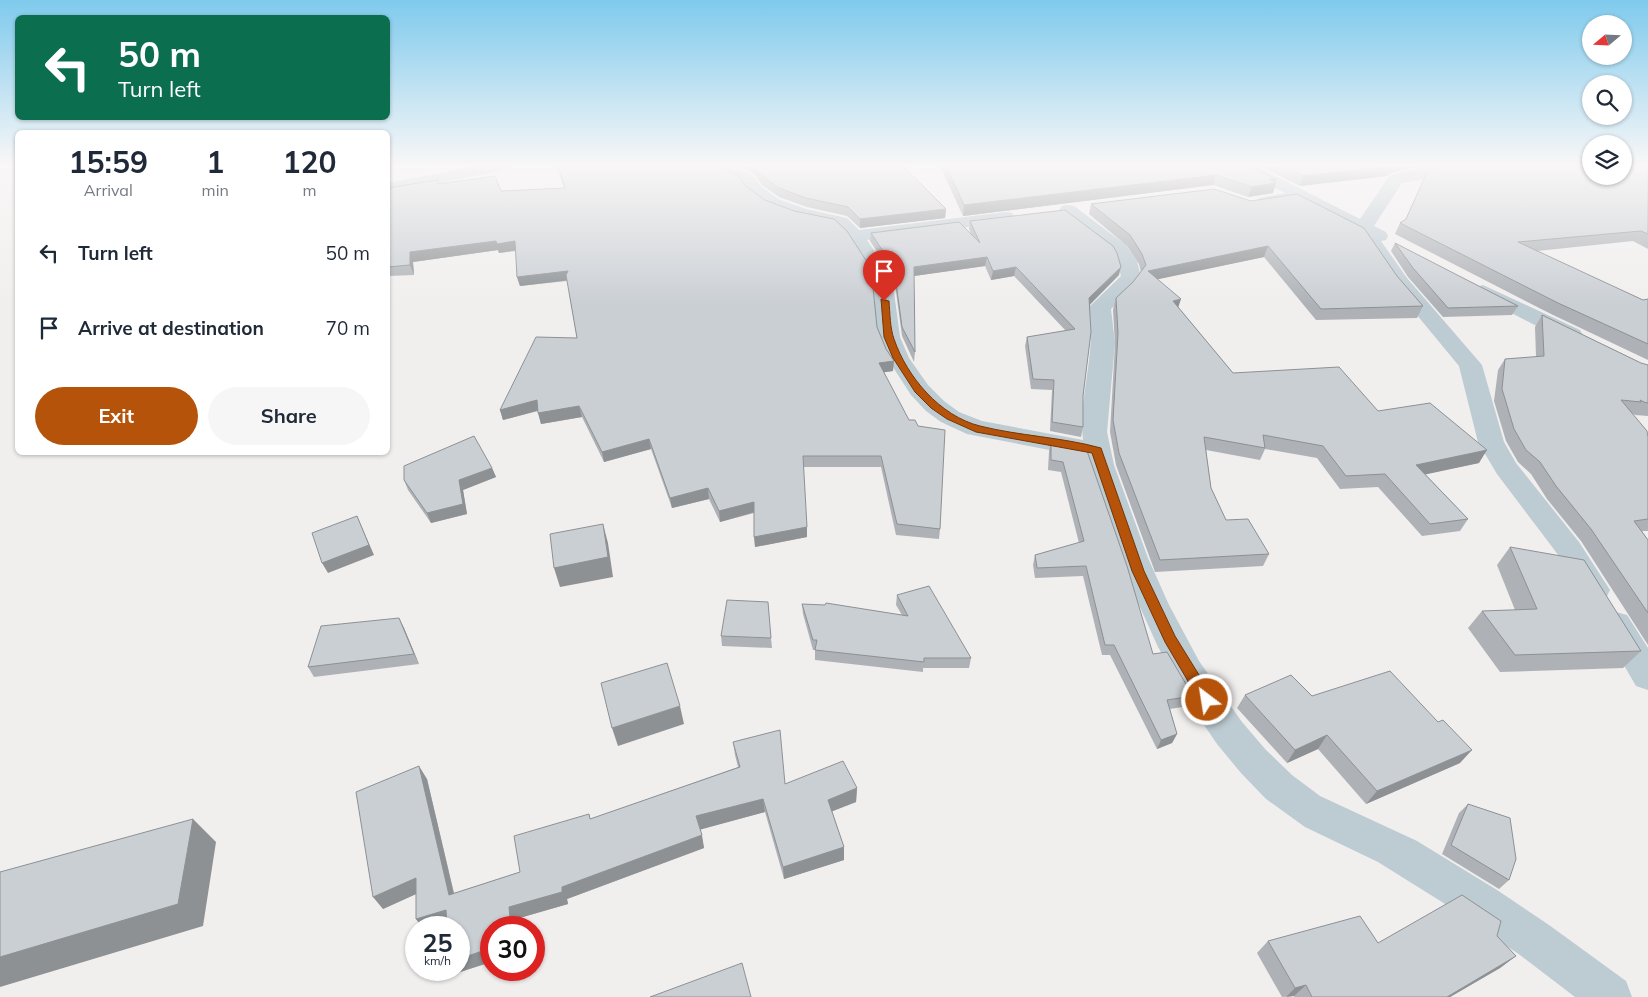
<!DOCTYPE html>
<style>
:root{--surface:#fff;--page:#f6f6f7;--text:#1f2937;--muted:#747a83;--accent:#b45309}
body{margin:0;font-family:Mulish,sans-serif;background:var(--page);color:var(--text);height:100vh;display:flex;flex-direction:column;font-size:19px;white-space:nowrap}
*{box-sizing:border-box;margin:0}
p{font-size:16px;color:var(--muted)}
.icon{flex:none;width:28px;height:28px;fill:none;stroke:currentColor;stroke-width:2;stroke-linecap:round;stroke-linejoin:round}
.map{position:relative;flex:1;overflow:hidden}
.details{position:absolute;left:15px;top:130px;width:375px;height:325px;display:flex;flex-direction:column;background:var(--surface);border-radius:8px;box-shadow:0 1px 4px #0004}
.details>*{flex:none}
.hud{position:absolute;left:15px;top:15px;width:375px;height:105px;border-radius:8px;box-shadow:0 1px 4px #0004;background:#0b6e4f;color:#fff;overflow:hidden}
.needle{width:32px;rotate:251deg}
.fabs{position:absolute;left:1582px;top:15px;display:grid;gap:10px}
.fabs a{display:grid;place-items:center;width:50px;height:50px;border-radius:50%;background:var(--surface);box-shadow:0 1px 4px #0004;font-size:25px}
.speed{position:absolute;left:405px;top:916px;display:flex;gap:10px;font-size:25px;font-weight:700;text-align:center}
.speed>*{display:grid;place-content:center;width:65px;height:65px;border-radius:50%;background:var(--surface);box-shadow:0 1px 4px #0004;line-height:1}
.speed small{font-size:12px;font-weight:400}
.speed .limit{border:8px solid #d22;background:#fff;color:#111}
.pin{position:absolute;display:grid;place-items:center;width:42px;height:42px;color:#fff;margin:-51px -21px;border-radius:50% 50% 50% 0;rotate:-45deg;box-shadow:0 0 5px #0007}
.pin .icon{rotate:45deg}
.me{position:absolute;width:55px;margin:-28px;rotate:329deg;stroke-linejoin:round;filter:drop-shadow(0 0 4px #0008)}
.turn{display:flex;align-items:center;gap:18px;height:105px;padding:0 20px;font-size:22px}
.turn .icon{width:65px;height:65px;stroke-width:2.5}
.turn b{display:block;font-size:35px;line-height:42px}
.eta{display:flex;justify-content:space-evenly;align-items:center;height:85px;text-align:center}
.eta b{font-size:30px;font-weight:700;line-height:35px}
.primary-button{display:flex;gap:10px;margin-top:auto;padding:10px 20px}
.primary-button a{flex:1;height:58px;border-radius:30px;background:var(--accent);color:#fff;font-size:20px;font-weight:700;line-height:58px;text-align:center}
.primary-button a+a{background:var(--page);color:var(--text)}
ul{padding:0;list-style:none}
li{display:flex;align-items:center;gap:15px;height:75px;padding:0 20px}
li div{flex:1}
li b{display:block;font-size:19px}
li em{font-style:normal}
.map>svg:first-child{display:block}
</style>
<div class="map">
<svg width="1648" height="997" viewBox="0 0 1648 997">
<rect width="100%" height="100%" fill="#f1eeee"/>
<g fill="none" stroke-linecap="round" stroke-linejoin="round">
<path fill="#bdcbd2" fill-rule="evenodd" d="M477,166H508L506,169L500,171L388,193V183Z
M715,166H734L752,175L761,186L778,199L806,209L847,218L859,230L1006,212L1012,213L1015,217L1012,221L1006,222L867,240L892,277L900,337L909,358L928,385L944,401L959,412L982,421L1083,440C1078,395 1097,355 1089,307L1121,276L1117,261L1112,253L1059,210L1062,206L1068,205L1074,206L1126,245L1137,261L1141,277L1129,292L1111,309L1115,343L1107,432L1114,465L1148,558L1169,605L1199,661L1242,722L1266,750L1292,775L1320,796L1417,841L1497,890L1549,925L1626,981L1632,997H1575L1520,955L1442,902L1378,862L1305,827L1266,799L1241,773L1217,744L1196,713L1158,647L1121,565L1086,457L967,434L941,422L926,411L911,395L887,358L878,337L872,277L848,239L835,226L795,218L766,207L749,194L740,183L717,169Z
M1236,166H1256L1360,219L1390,175C1408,171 1424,166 1442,166C1436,178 1415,181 1402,183L1374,226L1386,232L1388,236L1386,240L1381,241L1407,278L1482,365L1504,442L1516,463L1579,542L1610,590L1606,598L1595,602L1584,598L1559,556L1497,474L1478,442L1459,366L1393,286L1356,231L1300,201L1265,207L1259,206L1256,202L1259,198L1285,193L1238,169Z
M1483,285L1580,330L1583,335L1580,340L1572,342L1564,340L1476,295L1473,291L1476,287Z
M1616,612L1627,615L1648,648V690L1636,686L1600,624L1605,615Z"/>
</g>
<path fill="#aeb2b6" d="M557,166L747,187L877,327L893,371L884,372L940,529L939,539L896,535L881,467H803L807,537L755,547L754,513L720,522L709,499L672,508L651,449L604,462L582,417L541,424L538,411L503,420L500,410L577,338L567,281L520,286L517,277L516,251L499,253L498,250L413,262L414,275L388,276V188L439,184L501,191L564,188Z
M737,166H903L946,209L945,218L860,228L847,216L807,207L779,197L762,185L753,173Z
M940,166H1250L1275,182L1273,193L1248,197L1213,185L963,216Z
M1259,166H1433L1416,167L1390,173L1387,176L1300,186Z
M1648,166V249L1633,241L1537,251L1643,300L1648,299V360L1551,314L1395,234L1400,223L1406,219Z
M1091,204L1397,276L1423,306L1417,318L1316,320L1264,257L1157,279L1178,307L1233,373L1378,411L1479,463L1425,474L1468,519L1460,531L1422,536L1378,487L1340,489L1317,458L1265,449L1260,460L1206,450L1211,488L1226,520L1269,554L1263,566L1155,572L1116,465L1110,432L1115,344L1113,310L1116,298L1133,282L1141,272L1139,264L1127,246L1089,214Z
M970,221L1119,275L1090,305L1083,396V427L1081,437L1050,431L1052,390L1031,389L1025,346L1027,337L1066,331L1014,276L991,280L985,266L914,276L915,352L914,362L902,336L894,277L870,241L871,233L971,234L969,229Z
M1395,243L1518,306L1512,315L1443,317L1408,277L1391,251Z
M1542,315L1641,363L1648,365V416L1635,415L1632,413L1648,437V531H1642L1648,540V645L1581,541L1547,499L1531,474L1518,462L1506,441L1494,401L1498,370L1505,359L1536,357L1535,327Z
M1051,441L1086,448L1153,654L1193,696L1188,706L1170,709L1177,734L1172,743L1157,749L1110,655H1102L1083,576L1035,578L1033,565L1035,555L1079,543L1061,472L1048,470L1049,451Z
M492,468L496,477L463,490L467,514L431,523L408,490L404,480Z
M1510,547L1641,651L1623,668L1500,672L1468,628L1482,611L1515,610L1497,565Z
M897,595L971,658L969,668H923V672L815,660V650H813L803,614L802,604L902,615L896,605Z
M399,618L404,628L419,664L314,677L308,667Z
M721,636L771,638L772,648L722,646Z
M1245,695L1312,696L1460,763L1366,804L1318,749L1287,763L1237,708Z
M733,742L785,784L857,788L856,802L832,811L844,847V860L784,879L765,812L700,829L704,848L567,899L568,904L516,919L517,928H491V962L457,973L447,924L437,928H423L416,919V894L383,909L427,779L454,893L520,872L591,819L738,767L735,755Z
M1468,804L1509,880L1499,889L1442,854L1459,813Z
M1497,936L1516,956L1500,968L1450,997H1294V996L1282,997L1257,953L1268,941L1378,943Z"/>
<path fill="#8d9194" d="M1392,166H1433L1416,167L1390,173L1387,176L1300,186L1304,176Z
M1216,175L1213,185L963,216L964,205Z
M1270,179H1276L1275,183H1276L1273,193L1248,197L1252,187Z
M946,209L945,218L860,228V219Z
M496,241H515L518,250L499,253L498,250L413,262L414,275L410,265V252Z
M1268,246L1264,257L1145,282L1148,271Z
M987,257L985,266L914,276V267Z
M1016,267L1014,276L991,280L993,271Z
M1121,267L1119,275L1087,307L1089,298Z
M568,271L570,280L520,286L517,277Z
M1181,299L1177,311L1173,301Z
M894,361L893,371L879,373V363Z
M537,400L540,410L503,420L500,410Z
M579,406L582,417L541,424L538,413Z
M649,439L651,449L604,462L602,452Z
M1487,450L1479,463L1409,478L1416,465Z
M492,468L496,477L463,490L467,514L431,523L427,513L459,480Z
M708,488L709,499L672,508L670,498Z
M754,502L755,512L720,522L719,511Z
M357,516L374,555L328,573L322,563Z
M603,524L608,543L613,577L560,587L554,568Z
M807,527V537L755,547L754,537Z
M399,618L404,628L419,664L414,654Z
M680,706L684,724L618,746L612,728Z
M1177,734L1172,743L1157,749L1161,740Z
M1327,735L1318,749L1287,763L1295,750Z
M1472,750L1460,763L1366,804L1377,791Z
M419,766L427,779L457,907L449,895Z
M857,788L856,802L828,813V800Z
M763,799L765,812L699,830L696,816Z
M193,819L216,842L203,926L0,987V957Z
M702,835L704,848L567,899L568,904L516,919L517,928H511L509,907L562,887Z
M844,847V860L784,879L783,867Z
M416,878L425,890L383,909L373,897Z
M446,910L455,922L437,928H423L416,919Z
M491,948V962L457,973L454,970H459V959Z
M1516,956L1500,968L1450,997H1447Z
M1306,985L1294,996L1286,997L1295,988Z"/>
<path fill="#cacfd4" stroke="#8d9194" d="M558,166H721L738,176L747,187L765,200L794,211L834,219L847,231L871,268L877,327L886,349L894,361L879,363L909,420H915L918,426L945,430L940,529L897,524L881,456H803L807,527L754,537V502L719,511L708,488L670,498L649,439L602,452L579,406L538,413L537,400L500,410L536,337L577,338L566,275L568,271L517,277L515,241L497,244L496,241L410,252V265L388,267V188L437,180L438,184L495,176L501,191L565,188Z
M753,166H903L946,209L860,219L848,207L806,198L779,188L762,176Z
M946,166H1250L1276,179H1270L1276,183L1252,187L1216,175L964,205Z
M1283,166H1392H1391L1304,176Z
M1439,166H1591V176H1624V166H1648V234L1641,231L1518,242L1643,300L1648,299V344L1558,303L1400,223L1406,219L1428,170Z
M1214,189L1251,201L1297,194L1364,228L1397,276L1423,306L1321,309L1268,246L1148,271L1181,299L1173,301L1233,373L1339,367L1378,411L1430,403L1487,450L1416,465L1468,519L1430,524L1385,474L1346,476L1323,446L1263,435L1265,448L1204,437L1211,488L1226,520L1248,519L1269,554L1160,560L1119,453L1113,420L1118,333L1116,298L1133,282L1146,265L1142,254L1130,235L1091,204Z
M1065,210L1113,246L1117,253L1121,267L1089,298L1091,332L1083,396V427L1052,422L1054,380L1033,379L1027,337L1075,329L1016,267L993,271L987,257L914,267L915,352L902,327L894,268L871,233L959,222L980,243L970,221Z
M1395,243L1465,279L1518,306L1448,308L1413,268Z
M1542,315L1641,363L1648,365V403L1644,402L1640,400L1641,402L1621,400L1647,431L1648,437V519L1634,521L1648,540V613L1591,529L1556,486L1540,462L1526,450L1514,429L1502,389L1505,359L1544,356Z
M474,436L492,468L459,480L463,504L427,513L404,480V466Z
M1051,441L1086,448L1127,566L1153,654L1167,652L1193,696L1167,700L1177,734L1161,740L1114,645H1105L1086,566L1037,568L1035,555L1084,541L1063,462L1051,460Z
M357,516L369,545L322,563L312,533Z
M603,524L608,557L554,568L550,534Z
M1510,547L1584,560L1641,651L1515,655L1482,611L1537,609Z
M929,586L971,658H924V662L815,650L817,640H813L802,604L825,605L826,603L908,616L897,595Z
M727,600L768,602L771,638L721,636Z
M399,618L414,654L308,667L321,626Z
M667,663L680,706L612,728L601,683Z
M1390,671L1438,722L1443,720L1472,750L1377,791L1327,735L1295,750L1245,695L1291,675L1312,696Z
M780,730L785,784L843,761L857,788L828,800L844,847L783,867L763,799L696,816L702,835L562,887V892L509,907L511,928H491V948L459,959V928H447L446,910L416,919V878L373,897L356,792L419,766L449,895L520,872L514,836L589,814L590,819L740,767L733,742Z
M1468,804L1510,818L1516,859L1509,880L1451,845Z
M193,819L178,904L0,957V872Z
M1462,895L1501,921L1497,936L1516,956L1447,997H1312L1306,985L1295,988L1268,941L1360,916L1378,943Z
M742,963L751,997H650Z"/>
<linearGradient id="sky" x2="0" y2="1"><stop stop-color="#7fcaed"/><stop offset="0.54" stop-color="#f9f7f7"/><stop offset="1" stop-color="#f9f7f7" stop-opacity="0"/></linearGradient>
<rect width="1648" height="305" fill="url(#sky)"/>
<path fill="#b45309" stroke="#753606" d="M881,299L889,301C890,313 890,328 894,339C907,377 940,416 980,426C1020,436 1061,437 1101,448L1144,571L1175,636L1212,696L1214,700L1212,705L1207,706L1202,705L1165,642L1132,571L1092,453L976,432L947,419L931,408L915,392L893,358L884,337Z"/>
</svg>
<div class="fabs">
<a><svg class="needle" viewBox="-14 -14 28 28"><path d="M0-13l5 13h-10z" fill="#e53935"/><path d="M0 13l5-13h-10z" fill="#747a83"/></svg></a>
<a><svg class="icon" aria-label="search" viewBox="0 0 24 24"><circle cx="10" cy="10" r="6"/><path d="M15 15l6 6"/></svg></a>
<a><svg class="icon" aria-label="layers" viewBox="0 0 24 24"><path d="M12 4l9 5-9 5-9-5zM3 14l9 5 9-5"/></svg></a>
</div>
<div class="speed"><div>25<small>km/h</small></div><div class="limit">30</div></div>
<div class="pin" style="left:884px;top:301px;background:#d93025"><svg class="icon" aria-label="arrive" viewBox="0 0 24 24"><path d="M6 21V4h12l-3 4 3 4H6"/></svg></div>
<svg class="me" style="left:1207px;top:700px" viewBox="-20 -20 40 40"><circle r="17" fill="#b45309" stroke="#fff" stroke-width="3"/><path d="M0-11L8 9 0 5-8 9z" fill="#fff"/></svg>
<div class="hud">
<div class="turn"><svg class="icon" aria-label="left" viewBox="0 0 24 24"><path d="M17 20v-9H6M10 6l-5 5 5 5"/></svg><div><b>50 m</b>Turn left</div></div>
</div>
<section class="details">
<div class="eta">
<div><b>15:59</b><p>Arrival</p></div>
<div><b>1</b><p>min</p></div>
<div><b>120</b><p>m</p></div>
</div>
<ul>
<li><svg class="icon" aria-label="left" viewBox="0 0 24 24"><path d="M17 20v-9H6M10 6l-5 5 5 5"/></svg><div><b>Turn left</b></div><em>50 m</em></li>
<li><svg class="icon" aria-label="arrive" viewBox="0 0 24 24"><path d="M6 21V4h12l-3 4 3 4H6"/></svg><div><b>Arrive at destination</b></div><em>70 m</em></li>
</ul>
<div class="primary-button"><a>Exit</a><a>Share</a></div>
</section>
</div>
